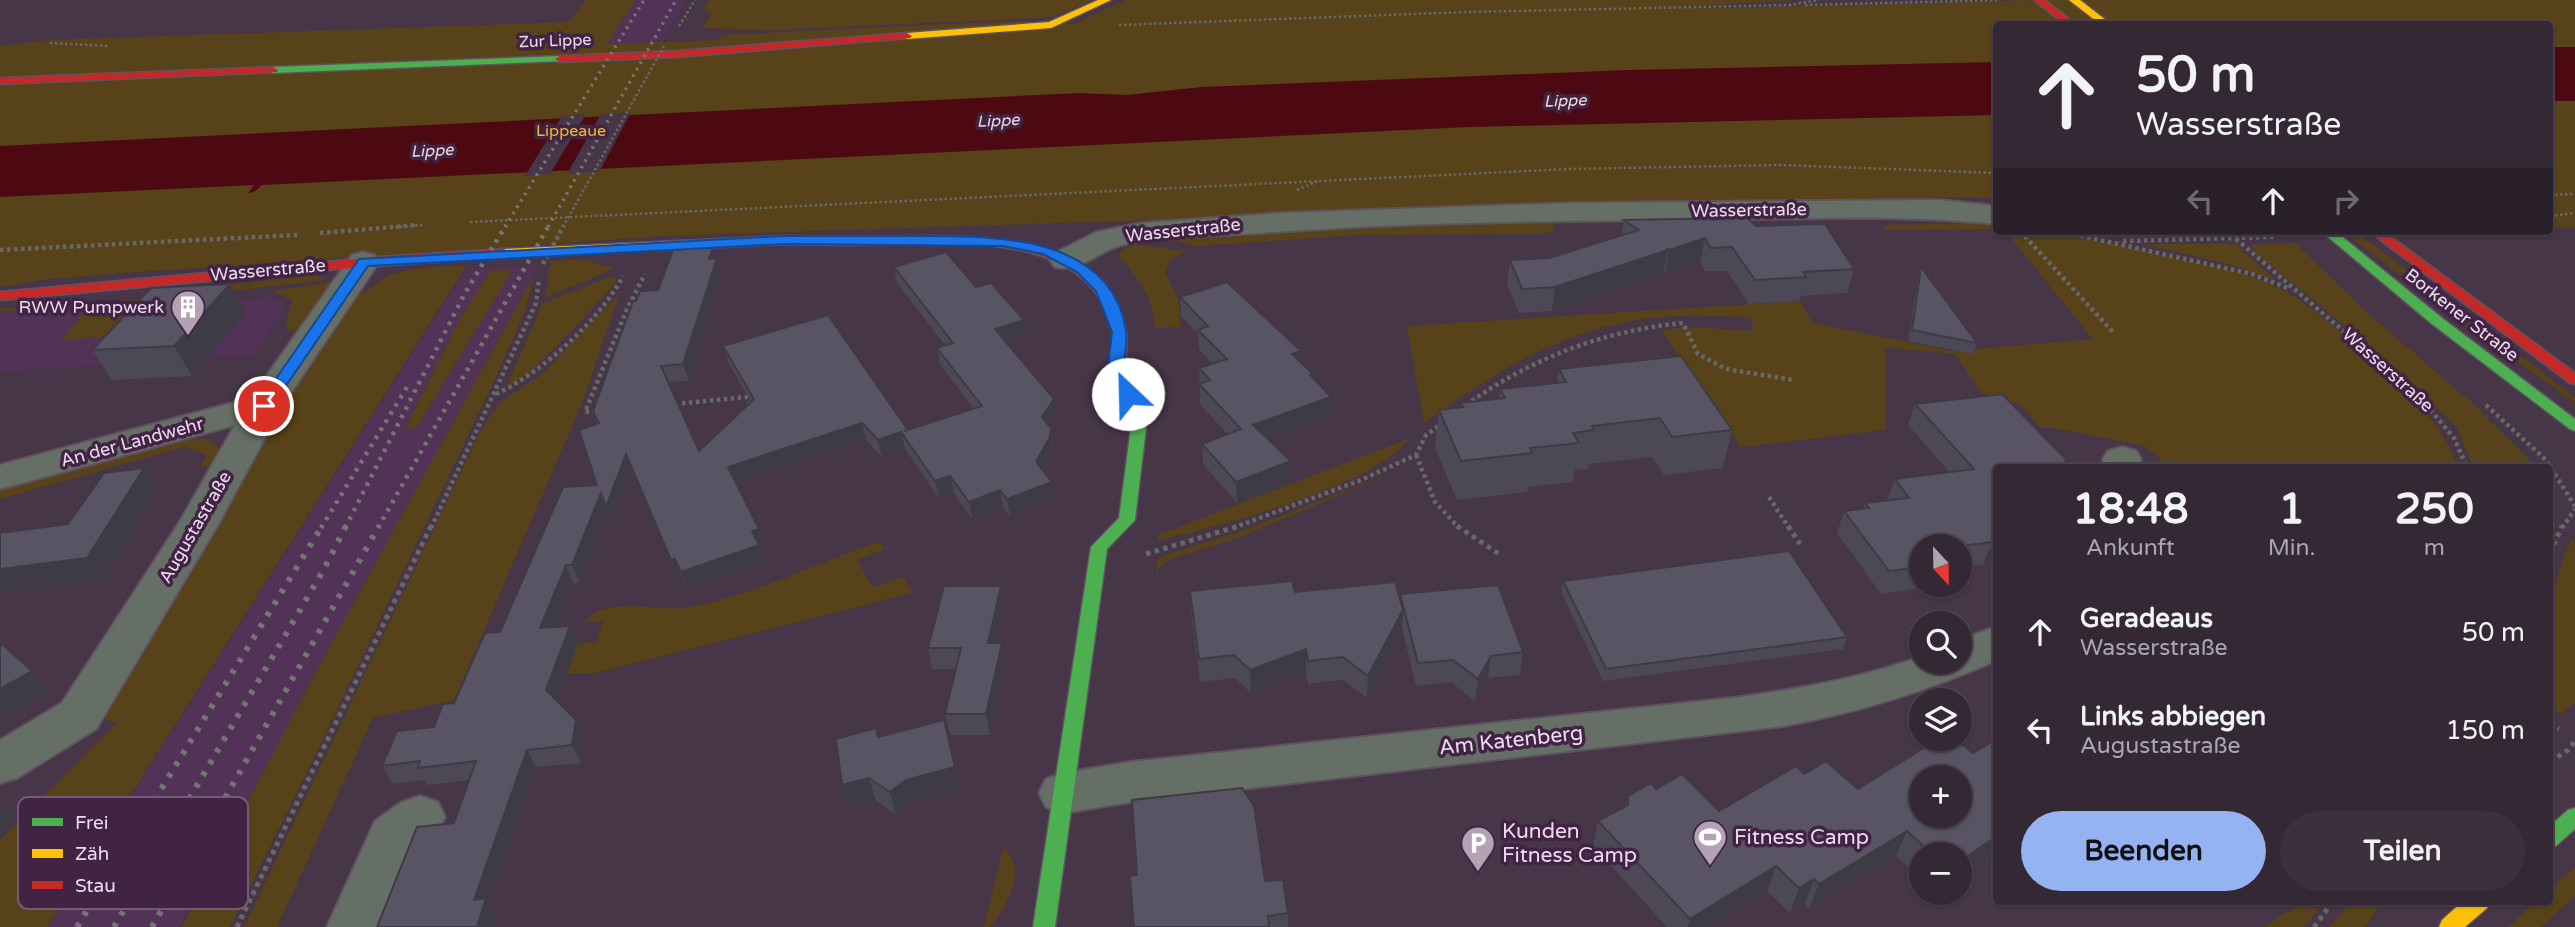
<!DOCTYPE html>
<html lang="de">
<meta charset="utf-8">
<style>
:root{--surface:#342835;--page:#3c303d;--text:#f1f3f6;--muted:#a9a6ad;--line:#4e4450;--accent:#95b2f1}
body{margin:0;font-family:"Varela Round",sans-serif;background:var(--page);color:var(--text);height:100vh;display:flex;flex-direction:column;font-size:26px;white-space:nowrap}
*{box-sizing:border-box;margin:0}
p{font-size:23px;color:var(--muted)}
.icon{flex:none;width:38px;height:38px;fill:none;stroke:currentColor;stroke-width:2;stroke-linecap:round;stroke-linejoin:round}
.map{position:relative;flex:1;overflow:hidden}
.details{position:absolute;left:1993px;top:464px;width:560px;height:441px;display:flex;flex-direction:column;background:var(--surface);border-radius:7px;box-shadow:0 2px 5px #0004,0 0 0 2px var(--line)}
.details>*{flex:none}
.top-card{position:absolute;left:1993px;top:21px;width:560px;height:214px;border-radius:7px;box-shadow:0 2px 5px #0004,0 0 0 2px var(--line);background:#342835;color:var(--text);overflow:hidden}
.needle{width:46px;rotate:158deg}
.buttons{position:absolute;left:1909px;top:534px;display:grid;gap:14px}
.buttons a{display:grid;place-items:center;width:63px;height:63px;border-radius:50%;background:var(--surface);box-shadow:0 2px 5px #0004,0 0 0 2px var(--line);font-size:35px}
.pin{position:absolute;display:grid;place-items:center;width:60px;height:60px;color:#fff;margin:-30px;border:4px solid #fff;border-radius:50%;box-shadow:0 2px 7px #0007}
.me{position:absolute;width:77px;margin:-38px;rotate:336deg;stroke-linejoin:round;filter:drop-shadow(0 0 5px #0008)}
.turn{display:flex;align-items:center;gap:24px;height:147px;padding:0 28px;font-size:32px}
.turn .icon{width:91px;height:91px;stroke-width:2.5}
.turn b{display:block;font-size:49px;line-height:60px}
.lanes{display:flex;align-items:center;height:66px;padding:0 28px;background:#0003;justify-content:center;gap:35px;direction:ltr}
.lanes .off{opacity:.35}
.eta{display:flex;justify-content:space-evenly;align-items:center;height:119px;text-align:center}
.eta b{font-size:42px;font-weight:800;line-height:49px}
.button{display:flex;gap:14px;margin-top:auto;padding:14px 28px}
.button a{flex:1;height:80px;border-radius:42px;background:var(--accent);color:#111;font-size:28px;font-weight:800;line-height:80px;text-align:center}
.button a+a{background:var(--page);color:var(--text)}
ul{padding:0;list-style:none}
li{display:flex;align-items:center;gap:21px;height:98px;padding:0 28px}
li div{flex:1}
li b{display:block;font-size:26px}
li em{font-style:normal}
.map>svg:first-child{display:block}
</style>
<div class="map">
<svg width="2575" height="927" viewBox="0 0 2575 927">
<rect width="100%" height="100%" fill="#463647"/>
<path fill="#523256" d="M635,0H686L660,46L603,49Z
M539,265L179,927H48L465,270Z
M265,298L278,299L285,303L283,312L253,355L0,372V312Z"/>
<path fill="#574219" d="M586,0H635L607,44L719,40L722,35L1014,21L1074,24L1125,0H1798L1677,7L1718,8L2037,0H2575V228L2550,227V24H1997V198L1930,197L1878,202L1583,206L666,236L138,272L49,279L0,287V46L49,40L568,22Z
M709,0H1093L1054,16L1041,18L769,30L702,28L712,13L704,10Z
M1552,219L1555,230L1542,234L1360,235L1196,246L1165,239L1173,234Z
M1975,223L1997,225V229L1886,230L1882,225Z
M2005,231C2065,231 2124,246 2183,260C2212,266 2243,272 2270,284C2311,302 2344,335 2377,364C2411,394 2442,423 2458,467H2163L2161,459L2145,446L2054,428H2041L2021,405L1984,396L1955,354L1885,347V430L1741,447L1661,330L1690,327L1753,331L1750,317C1714,316 1679,314 1643,319C1560,331 1490,375 1424,423L1407,326L1800,301L1813,323L1952,351L2093,339Z
M2072,231H2283L2285,233C2215,234 2141,246 2072,231Z
M2343,231H2355L2575,397V403L2436,303Z
M2295,243L2372,317L2470,401L2537,467H2473L2457,428L2446,416L2338,320L2257,254L2250,245Z
M1136,244L1186,251L1171,260L1165,273L1178,298L1181,327L1155,328C1152,293 1140,282 1119,255L1124,249Z
M2144,244H2235L2277,281L2232,265Z
M585,259L605,267H613L607,272L546,297L550,261Z
M466,266L47,927H0V840L120,720L113,723L97,715L294,384L354,296C367,295 379,279 393,274C416,266 441,267 466,266Z
M513,269L417,427L405,429L459,320L491,270Z
M535,273L525,311L494,381L313,760L230,927H182L318,668Z
M315,275L326,280L214,293L189,289Z
M612,276L616,279V283C597,302 528,383 507,385L543,303Z
M331,282L298,331L288,330L286,325L292,299L271,291Z
M619,294L583,401L454,700L373,718L277,927H244L481,430L500,402L540,376Z
M161,298L106,336L61,341L88,306L0,312V309Z
M177,438L207,439L218,447V456L212,466L200,467L207,455L184,447L0,499V486Z
M1410,438C1375,487 1217,526 1157,541L1158,535Z
M1399,470L1241,537L1169,560L1159,568L1157,577V559L1164,555L1242,531Z
M2571,537L2575,547V702L2562,714L2550,707V598Z
M874,543L882,544L885,549L857,560L873,588L903,576L912,593L596,673H567L578,643L596,642L603,621L586,622C601,596 655,611 682,608C741,600 816,564 874,543Z
M1003,848C1029,868 1006,908 990,927H984Z
M2575,867V896L2541,927H2508L2536,901H2550V889Z
M2357,901L2379,902L2376,912L2365,927H2329L2345,909Z
M2302,906L2319,909L2304,927H2265L2283,914Z"/>
<path fill="#4d0911" d="M2550,47H2575V101H2550Z
M1997,62V115L1469,127L262,185L254,192L248,193L254,185L0,197V146L1079,93L1126,95L1202,87L1628,70Z"/>
<path fill="#463647" d="M631,112L599,172L567,174L601,114Z
M586,114L550,174L525,176L562,116Z"/>
<g fill="none" stroke-linecap="round" stroke-linejoin="round">
<g stroke="#5f5260" stroke-width="4">
<path id="street" d="M1938,200L1997,206V224C1895,214 1792,219 1690,220C1547,221 1403,222 1260,233C1220,236 1155,234 1118,246C1096,253 1080,273 1055,267L1050,260L1055,253L1097,232L1143,223L1281,213L1573,203Z
M363,252L374,255L379,262L282,406L219,523L96,729L17,778L0,783V740L62,703L179,523L235,425L0,489V465L251,398L352,255Z
M2122,447L2136,451L2141,459L2140,467H2102L2103,459L2108,451Z
M1997,626V660C1928,691 1859,712 1784,726L1130,802L1064,813L1046,807L1039,793L1046,779L1064,773L1130,762L1741,697C1802,688 1863,678 1922,656V662H1960V640Z
M420,796L438,802L445,817L438,832L413,850L381,927H327L375,821L402,802Z"/>
</g>
<g stroke="#5f5260" stroke-width="3">
<path id="fast" d="M560,56L565,59L564,61L273,73L268,70L273,67Z
M2321,231H2335L2442,318L2575,419V431L2570,429L2432,324Z
M1139,397L1149,403L1135,520L1107,549L1055,927H1033L1091,547L1119,518L1134,405L1132,401Z
M2575,808V829L2557,845L2550,848V826L2568,810Z"/>
</g>
<g stroke="#5f5260" stroke-width="3">
<path id="slow" d="M1098,0H1111L1051,28L907,39L902,36L907,33L1049,22Z
M2069,0H2080L2111,24H2100Z
M784,236L855,237L861,241L855,245L784,244L504,257L498,253L504,249Z
M2463,901H2490L2487,908L2465,927H2439L2442,920Z"/>
</g>
<g stroke="#5f5260" stroke-width="3">
<path id="jam" d="M2034,0H2045L2075,24H2065Z
M907,33L912,36L910,38L677,57L560,62L555,59L560,56L677,51Z
M273,67L278,70L277,72L0,84V78Z
M2369,231H2383L2575,373V384L2570,383Z
M927,236C1003,237 1105,239 1126,330C1129,347 1124,367 1122,383L1144,398L1146,401L1144,404H1134L1107,385C1109,368 1115,348 1112,331C1093,225 935,243 855,245L849,241L855,237Z
M504,249L510,253L509,256L315,271L0,300V292L378,257Z"/>
</g>
<path stroke="#666966" stroke-width="2.5" stroke-dasharray="2.5 2.5" stroke-linecap="butt" d="M1805,5L2000,0
M1119,25L1467,12L1790,5L1819,0
M679,26L695,0
M50,43L109,46
M1297,190L1318,181
M2550,195L2575,194
M2550,216L2575,213
M470,222L1569,169L1780,165L1997,173
M395,227L423,225"/>
<path stroke="#666966" stroke-width="4.5" stroke-dasharray="3.5 3.5" stroke-linecap="butt" d="M2020,231L2113,332
M2060,231L2252,274L2290,289
M2435,232L2451,231
M320,233L418,225
M2236,239L2418,395L2454,438L2467,467
M2123,241L2274,237
M0,250L297,235
M496,394C540,374 601,319 623,276
M675,404L747,397L750,403L753,402
M1466,405C1532,358 1602,331 1683,323L1698,354L1726,369L1793,380
M2486,405L2546,460L2575,506
M596,411L585,412L627,309L645,274
M1416,455L1435,502L1459,528
M1769,497L1789,528
M431,528L536,303L539,279
M1233,528L1361,480L1416,455L1426,435L1440,425
M2562,528L2575,509"/>
<path stroke="#666966" stroke-width="5" stroke-dasharray="4.5 4.5" stroke-linecap="butt" d="M1457,526L1502,556
M1788,526L1800,544
M2550,553L2562,526
M1146,554L1239,526
M2550,724L2559,729
M2550,762L2568,750L2575,741
M237,927L431,526
M2314,927L2333,901"/>
<use href="#street" fill="#666f65" fill-rule="evenodd"/>
<use href="#fast" fill="#4caf50" fill-rule="evenodd"/>
<use href="#slow" fill="#ffc107" fill-rule="evenodd"/>
<use href="#jam" fill="#c62828" fill-rule="evenodd"/>
<path stroke="#737673" stroke-width="3.5" stroke-dasharray="2.5 5" stroke-linecap="butt" d="M505,227L644,0
M548,227L676,0"/>
<path stroke="#737673" stroke-width="4.5" stroke-dasharray="3.5 6" stroke-linecap="butt" d="M321,528L407,387
M345,528L464,295L506,225
M378,528L549,225"/>
<path stroke="#737673" stroke-width="6" stroke-dasharray="4.5 9" stroke-linecap="butt" d="M77,927L322,526
M114,927L324,569L346,526
M152,927L379,526"/>
<path stroke="#666966" stroke-width="2.5" stroke-dasharray="2.5 2.5" stroke-linecap="butt" d="M563,227L664,46"/>
<path stroke="#666966" stroke-width="4.5" stroke-dasharray="3.5 3.5" stroke-linecap="butt" d="M543,264L564,225"/>
</g>
<path fill="#4c4856" d="M1624,220L1756,226L1854,269L1847,293L1801,296L1799,301L1749,304L1727,271H1705L1700,262L1665,274L1663,273V274L1552,311L1519,313L1507,284L1510,260L1549,258L1621,235Z
M713,247L722,274L689,381L668,382L699,451L751,402L728,362L723,346L908,430L974,409L940,364L937,348L945,345L897,283L894,267L976,287L1026,336L1006,343L1056,416L1049,426L1051,428L1053,445V453L1043,471L1052,482L1055,499L1010,516L1003,507L972,519L954,493L939,498L905,449L882,457L866,440L736,483L765,546L760,548L764,562L687,590L681,576L678,577L632,471L613,524L608,511L580,583H573L556,627L570,626L578,643L557,701L576,720L584,737L581,763L536,767L489,903L497,916L494,927L454,823L469,780L428,785L425,780L393,784L382,766L434,727L454,703L597,485L598,424L593,411L636,301L658,290Z
M1921,267L1977,343L1973,354L1908,341L1918,277Z
M1180,297L1301,351V362L1313,378L1331,417L1268,440L1291,482L1237,503L1203,464L1202,444L1227,434L1200,404L1199,368L1213,364L1199,349L1198,334L1181,316Z
M246,313L192,376L112,380L92,350Z
M1559,369L1732,430L1723,468L1664,475L1652,457L1589,464L1588,469L1575,470L1573,482L1528,487L1527,492L1457,500L1435,448L1439,410L1460,407V403L1499,399L1500,389L1557,383Z
M1915,404L1997,467V549L1989,550L1983,565L1960,568V546H1922V584H1946L1881,594L1837,533L1844,511L1863,508L1865,503L1887,500L1895,479L1949,472L1908,425Z
M1563,581L1847,637L1843,649L1603,681L1561,592Z
M1190,591L1295,592L1400,599V594L1523,652L1520,675L1488,678L1475,701L1451,682L1416,686L1402,629V633L1367,698L1343,680L1308,684L1306,672L1251,693L1235,678L1200,682L1191,613Z
M1005,606L996,643L1006,664L990,735H950L945,714L956,669H932L928,648Z
M879,737L960,790L912,802L896,815L876,801L849,808L842,785Z
M1940,752L1997,853L1960,877V854H1922V880L1896,856L1809,909L1805,904L1790,913L1767,891L1710,927H1667L1593,846L1598,821L1626,806L1628,796L1656,789L1719,811L1804,774L1858,789Z
M1265,881L1288,913V927H1134Z"/>
<path fill="#3e3b46" d="M1705,238L1700,262L1665,274L1669,250Z
M713,247L722,274L689,381L683,364L709,259Z
M1668,250L1663,274L1552,311L1555,287Z
M230,284L246,313L192,376L174,346Z
M1024,320L1026,336L998,346L995,329Z
M1301,351V371L1292,354Z
M1331,397V417L1253,445V425Z
M1054,399L1056,416L1044,434L1042,417Z
M862,423L866,440L734,484L728,467Z
M1051,428L1053,453L1038,479L1036,462Z
M901,432L905,449L882,457L878,440Z
M626,454L632,471L613,524L606,507Z
M1291,461V482L1237,503L1236,482Z
M144,468L158,490L103,580L0,593V569L87,558Z
M950,476L954,493L939,498L935,481Z
M1052,482L1055,499L1010,516L1007,499Z
M1000,490L1003,507L972,519L969,502Z
M601,493L608,511L580,583L572,565Z
M759,529L765,546L760,548L764,562L687,590L681,572L752,531Z
M675,559L681,576L678,577L671,560Z
M566,565L573,583L549,646L540,628Z
M1001,586L1005,606L992,664L988,643Z
M1403,610L1402,633L1367,698L1368,676Z
M570,626L578,643L555,707L546,690Z
M1002,643L1006,664L990,735L986,714Z
M1306,649V672L1251,693L1250,670Z
M1491,656L1488,678L1475,701L1478,679Z
M32,671L49,692L0,720V689Z
M576,720L584,737L581,763L572,745Z
M527,750L536,767L489,903L497,916L494,927H477L474,900Z
M955,767L960,790L912,802L896,815L890,792L906,780Z
M869,778L876,801L849,808L842,785Z
M5,804L15,816L0,838V811Z
M1907,831L1896,856L1809,909L1819,884Z
M1997,836V853L1960,877V861Z
M1776,866L1767,891L1710,927H1688L1690,919Z
M1814,879L1805,904L1790,913L1799,888Z"/>
<path fill="#585464" stroke="#3e3b46" stroke-width="2" fill-rule="evenodd" d="M1743,214L1756,226L1825,224L1854,269L1803,272L1806,277L1755,280L1732,247L1710,248L1705,238L1669,250L1667,248L1668,250L1555,287L1522,289L1510,260L1549,258L1639,230L1624,220L1736,218Z
M713,247L709,259L717,258L683,364L661,366L699,451L754,399L723,346L828,315L908,430L904,431L982,406L937,348L953,343L894,267L946,252L976,287L991,283L1024,320L995,329L1054,399L1042,417L1051,428L1050,437L1036,462L1052,482L1007,499L1000,490L969,502L950,476L935,481L901,432L878,440L862,423L728,467L759,529L752,531L759,545L681,572L675,559L671,560L626,454L606,507L601,493L572,565H566L540,628L570,626L546,690L576,720L572,745L527,750L474,900L486,898L477,927H377L417,827L454,823L476,761L418,768L420,761L382,766L397,731L434,727L443,704L454,703L485,633L500,632L563,487L597,485L579,430L599,423L593,411L633,301H636L640,291L658,290L673,250Z
M1921,267L1977,343L1912,330Z
M1227,282L1301,351L1292,354L1313,374L1310,375L1331,397L1253,425L1291,461L1236,482L1202,444L1241,429L1199,384L1210,380L1199,368L1227,359L1198,330L1208,326L1180,297Z
M230,284L174,346L92,350L151,288Z
M1681,356L1732,430L1672,437L1660,418L1592,426L1594,430L1573,433L1579,443L1530,448L1532,453L1461,461L1439,410L1463,407L1460,403L1505,398L1500,389L1566,382L1559,369Z
M2002,394L2066,459L2063,467H1997V532L1992,542L1960,546H1922V567L1889,571L1844,511L1869,508L1865,503L1909,498L1895,479L1974,469L1915,404Z
M144,468L87,558L0,569V533L68,524L104,473Z
M1789,551L1847,637L1606,669L1563,581Z
M1292,581L1295,592L1395,582L1403,610L1368,676L1343,657L1308,661L1306,649L1250,670L1234,655L1199,659L1190,591Z
M1498,585L1523,652L1491,656L1478,679L1453,660L1418,663L1400,594Z
M944,586H1001L988,643H1002L986,714H945L961,648H928Z
M2,644L32,671L0,689V646Z
M944,720L955,767L906,780L890,792L869,778L842,785L836,739L876,728L878,737Z
M1997,739V836L1960,861V854H1932L1907,831L1819,884L1814,879L1799,888L1776,866L1690,919L1598,821L1628,805V796L1651,783L1656,789L1682,774L1719,811L1796,766L1804,774L1826,761L1858,789L1930,744L1940,752L1958,741L1973,753ZM1922,777H1960V816H1922Z
M1242,788L1254,806L1265,881L1283,880L1288,913L1268,916L1269,927H1134L1130,876L1137,875L1132,800Z"/>
<path fill="#1a73e8" stroke="#114b97" stroke-width="2" d="M784,236C825,236 866,236 907,236C983,236 1110,230 1126,330C1128,346 1123,367 1121,384L1135,394L1133,397H1122L1106,385L1112,332L1096,291L1077,272L1043,254L1003,246L784,244L368,266L270,409H259L257,406L359,259Z"/>
<defs>
<g id="building-pin" transform="scale(1.75)"><path d="M0 17L-7.5 6A9.5 9.5 0 1 1 7.5 6Z" fill="#b3a1b4" stroke="#412344"/><path d="M-4-6H4V6H1V3H-1V6H-4ZM-2.5-4.3h1.7v1.8h-1.7ZM.8-4.3h1.7v1.8H.8ZM-2.5-1h1.7V.8h-1.7ZM.8-1h1.7V.8H.8Z" fill="#fff"/></g>
<g id="stadium-pin" transform="scale(1.75)"><path d="M0 17L-7.5 6A9.5 9.5 0 1 1 7.5 6Z" fill="#b3a1b4" stroke="#412344"/><path d="M0-5a6.5 5 0 1 0 0 10a6.5 5 0 1 0 0-10ZM-3.5-1.8h7v3.6h-7Z" fill="#fff"/></g>
<g id="parking-pin" transform="scale(1.75)"><path d="M0 17L-7.5 6A9.5 9.5 0 1 1 7.5 6Z" fill="#b3a1b4" stroke="#412344"/><path d="M-3.5-5.5H1a3.5 3.5 0 0 1 0 7H-1V5.5H-3.5ZM-1-3.4V-.6H.8a1.4 1.4 0 0 0 0-2.8Z" fill="#fff"/></g>
</defs>
<g fill-rule="evenodd">
<use href="#building-pin" x="188" y="307"/>
<use href="#stadium-pin" x="1710" y="837"/>
<use href="#parking-pin" x="1478" y="843"/>
</g>
<g text-anchor="middle" stroke-width="7" stroke-linejoin="round" paint-order="stroke">
<g font-size="16" fill="#eedbef" stroke="#412344">
<text transform="translate(555 40) rotate(-2)" y="6">Zur Lippe</text>
</g>
<g font-size="16" font-style="italic" fill="#f6dad7" stroke="#412344">
<text transform="translate(1565 100) rotate(-2)" y="6">Lippe</text>
<text transform="translate(998 120) rotate(-3)" y="6">Lippe</text>
<text transform="translate(432 150) rotate(-3)" y="6">Lippe</text>
</g>
<g font-size="16" fill="#f4b827" stroke="#412344">
<text x="571" y="136">Lippeaue</text>
</g>
<g font-size="18" fill="#eedbef" stroke="#412344">
<text transform="translate(1749 210) rotate(-1)" y="6">Wasserstraße</text>
<text transform="translate(1183 230) rotate(-6)" y="6">Wasserstraße</text>
<text transform="translate(268 270) rotate(-5)" y="6">Wasserstraße</text>
<text transform="translate(2462 315) rotate(38)" y="6">Borkener Straße</text>
<text transform="translate(2388 370) rotate(42)" y="6">Wasserstraße</text>
<text transform="translate(132 442) rotate(-15)" y="6">An der Landwehr</text>
<text transform="translate(195 527) rotate(-60)" y="6">Augustastraße</text>
</g>
<g font-size="18" fill="#eedbef" stroke="#412344" text-anchor="end">
<text x="164" y="313">RWW Pumpwerk</text>
</g>
<g font-size="21" fill="#eedbef" stroke="#412344">
<text transform="translate(1511 740) rotate(-6)" y="7">Am Katenberg</text>
</g>
<g font-size="21" fill="#eedbef" stroke="#412344" text-anchor="start">
<text x="1502" y="838">Kunden<tspan x="1502" dy="24">Fitness Camp</tspan></text>
<text x="1734" y="844">Fitness Camp</text>
</g>
</g>
<rect x="18" y="797" width="230" height="112" rx="10" fill="#412344" stroke="#755a77" stroke-width="2"/>
<rect x="32" y="818" width="31" height="8" fill="#4caf50"/>
<rect x="32" y="849" width="31" height="9" fill="#ffc107"/>
<rect x="32" y="881" width="31" height="8" fill="#c62828"/>
<g font-size="19" fill="#eedbef">
<text x="75" y="829">Frei</text>
<text x="75" y="860">Zäh</text>
<text x="75" y="892">Stau</text>
</g>
</svg>
<div class="buttons">
<a><svg class="needle" viewBox="-14 -14 28 28"><path d="M0-13l5 13h-10z" fill="#e53935"/><path d="M0 13l5-13h-10z" fill="#a9a6ad"/></svg></a>
<a><svg class="icon" aria-label="search" viewBox="0 0 24 24"><circle cx="10" cy="10" r="6"/><path d="M15 15l6 6"/></svg></a>
<a><svg class="icon" aria-label="layers" viewBox="0 0 24 24"><path d="M12 4l9 5-9 5-9-5zM3 14l9 5 9-5"/></svg></a>
<a>+</a>
<a>−</a>
</div>
<div class="pin" style="left:264px;top:406px;background:#d93025"><svg class="icon" aria-label="arrive" viewBox="0 0 24 24"><path d="M6 21V4h12l-3 4 3 4H6"/></svg></div>
<svg class="me" style="left:1128px;top:394px" viewBox="-20 -20 40 40"><circle r="19" fill="#fff"/><path d="M0-13L10 11 0 6-10 11z" fill="#1a73e8"/></svg>
<div class="top-card">
<div class="turn"><svg class="icon" aria-label="ahead" viewBox="0 0 24 24"><path d="M12 20V5M6 11l6-6 6 6"/></svg><div><b>50 m</b>Wasserstraße</div></div>
<div class="lanes"><svg class="icon off" aria-label="left" viewBox="0 0 24 24"><path d="M17 20v-9H6M10 6l-5 5 5 5"/></svg><svg class="icon" aria-label="ahead" viewBox="0 0 24 24"><path d="M12 20V5M6 11l6-6 6 6"/></svg><svg class="icon off" aria-label="right" viewBox="0 0 24 24"><path d="M7 20v-9h11M14 6l5 5-5 5"/></svg></div>
</div>
<section class="details">
<div class="eta">
<div><b>18:48</b><p>Ankunft</p></div>
<div><b>1</b><p>Min.</p></div>
<div><b>250</b><p>m</p></div>
</div>
<ul>
<li><svg class="icon" aria-label="ahead" viewBox="0 0 24 24"><path d="M12 20V5M6 11l6-6 6 6"/></svg><div><b>Geradeaus</b><p>Wasserstraße</p></div><em>50 m</em></li>
<li><svg class="icon" aria-label="left" viewBox="0 0 24 24"><path d="M17 20v-9H6M10 6l-5 5 5 5"/></svg><div><b>Links abbiegen</b><p>Augustastraße</p></div><em>150 m</em></li>
</ul>
<div class="button"><a>Beenden</a><a>Teilen</a></div>
</section>
</div>
